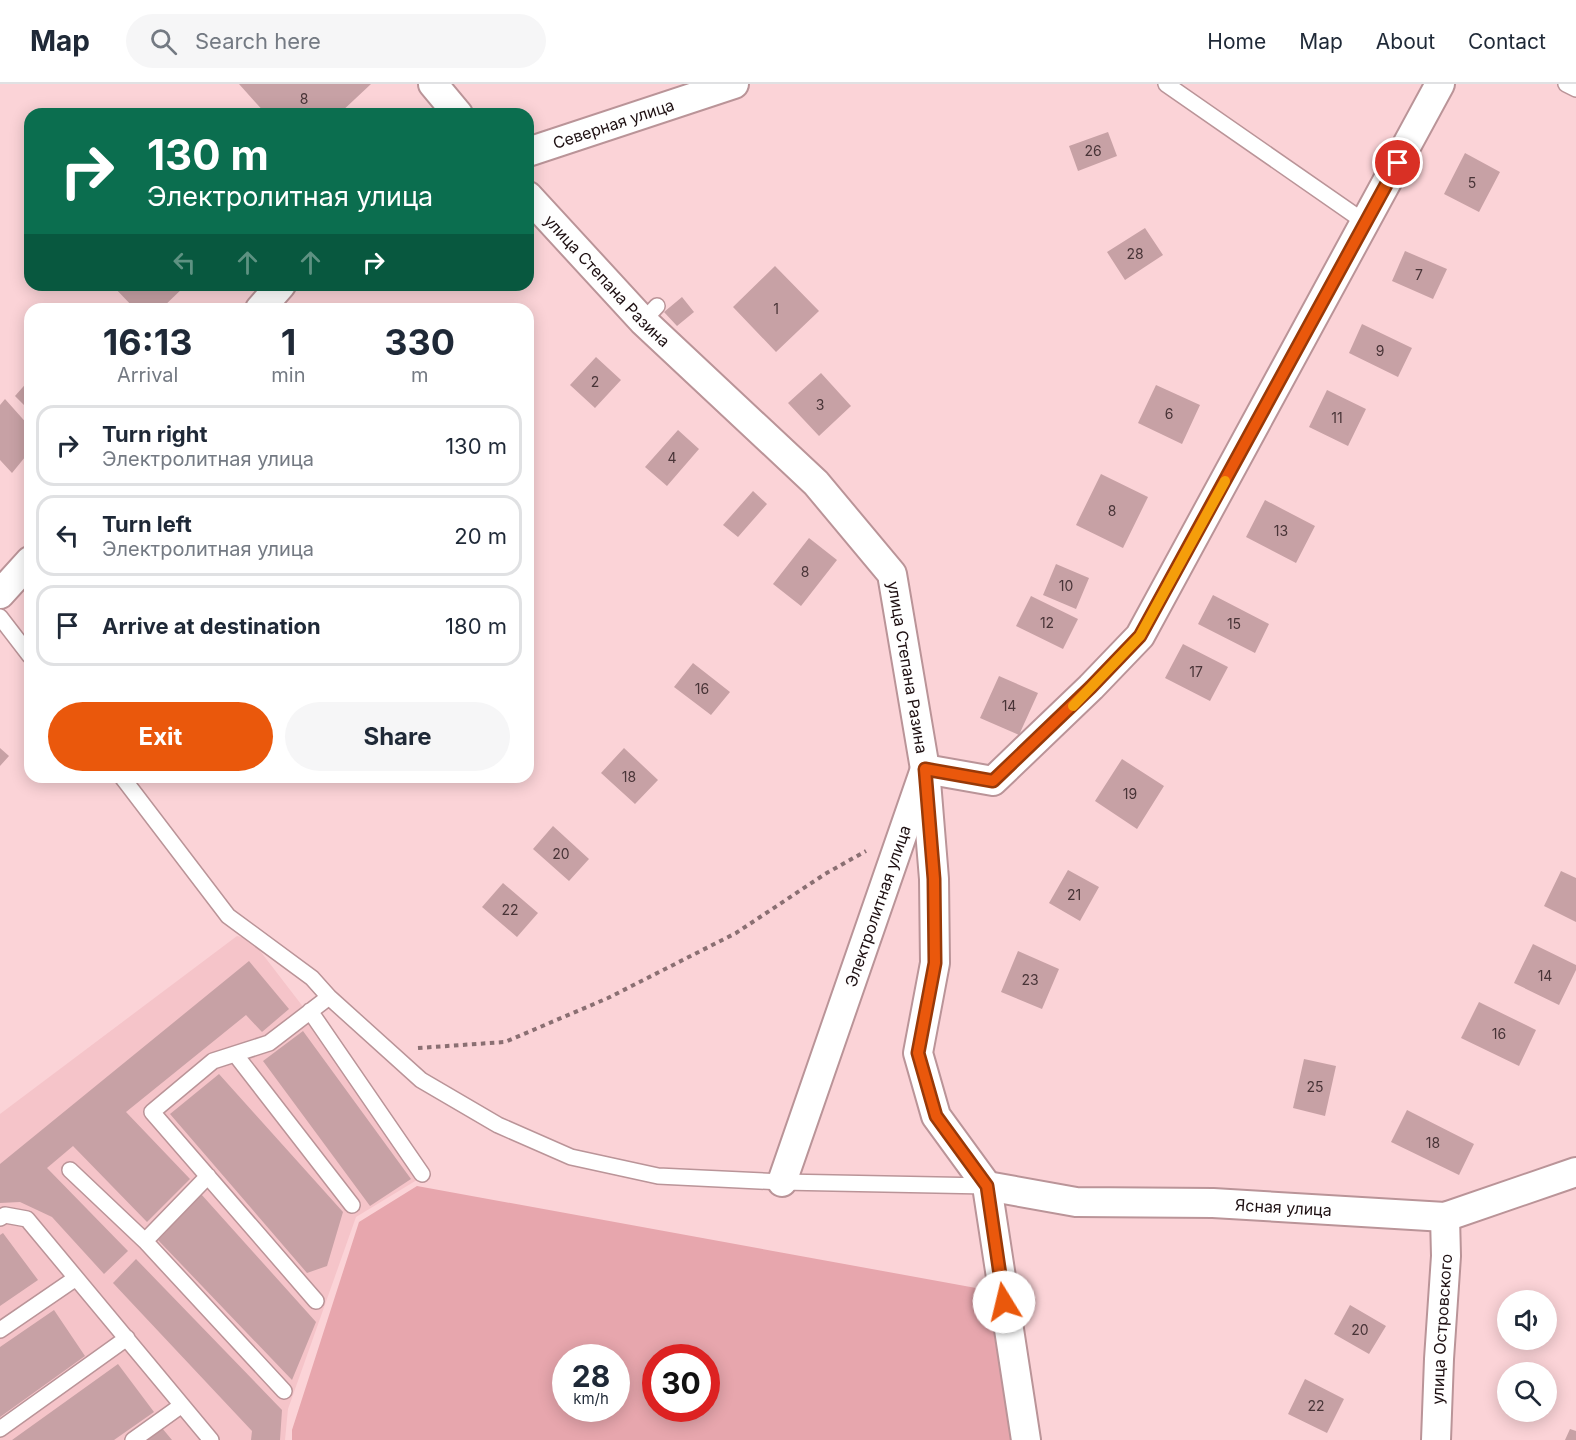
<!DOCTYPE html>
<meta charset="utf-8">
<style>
:root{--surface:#fff;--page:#f6f6f7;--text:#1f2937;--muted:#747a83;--line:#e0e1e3;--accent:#ea580c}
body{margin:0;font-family:Inter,sans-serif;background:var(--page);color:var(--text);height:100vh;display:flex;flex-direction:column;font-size:22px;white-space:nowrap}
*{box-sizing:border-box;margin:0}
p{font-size:20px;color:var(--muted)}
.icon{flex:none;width:33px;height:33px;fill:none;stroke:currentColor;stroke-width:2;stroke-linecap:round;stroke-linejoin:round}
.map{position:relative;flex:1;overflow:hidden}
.details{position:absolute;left:24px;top:219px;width:510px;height:480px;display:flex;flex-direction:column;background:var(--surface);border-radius:18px;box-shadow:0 3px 15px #0003}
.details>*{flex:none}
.top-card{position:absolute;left:24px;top:24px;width:510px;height:183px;border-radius:18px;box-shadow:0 3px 15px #0003;background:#0b6e4f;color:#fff;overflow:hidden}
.controls{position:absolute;left:1497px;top:1206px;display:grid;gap:12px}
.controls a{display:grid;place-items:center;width:60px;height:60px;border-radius:50%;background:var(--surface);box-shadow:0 3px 15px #0003;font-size:30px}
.speed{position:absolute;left:552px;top:1260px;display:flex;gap:12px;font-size:30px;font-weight:700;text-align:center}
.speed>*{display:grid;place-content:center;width:78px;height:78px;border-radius:50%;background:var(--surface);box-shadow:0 3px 15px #0003;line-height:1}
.speed small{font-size:15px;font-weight:400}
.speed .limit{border:9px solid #d22;background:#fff;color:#111}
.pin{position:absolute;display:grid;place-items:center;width:51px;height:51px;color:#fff;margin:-26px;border:3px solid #fff;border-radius:50%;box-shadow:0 2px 6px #0007}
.me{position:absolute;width:66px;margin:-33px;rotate:351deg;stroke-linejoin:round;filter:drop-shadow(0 0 4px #0008)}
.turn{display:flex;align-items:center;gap:21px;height:126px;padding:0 24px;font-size:27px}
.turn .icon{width:78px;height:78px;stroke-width:2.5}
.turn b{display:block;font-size:42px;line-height:51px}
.lanes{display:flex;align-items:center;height:57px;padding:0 24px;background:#0003;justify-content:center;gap:30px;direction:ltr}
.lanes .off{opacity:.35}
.eta{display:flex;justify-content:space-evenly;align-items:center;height:102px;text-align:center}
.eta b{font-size:36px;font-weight:700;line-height:42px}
.action{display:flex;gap:12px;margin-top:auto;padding:12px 24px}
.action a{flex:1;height:69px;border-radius:36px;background:var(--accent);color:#fff;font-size:24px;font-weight:700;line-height:69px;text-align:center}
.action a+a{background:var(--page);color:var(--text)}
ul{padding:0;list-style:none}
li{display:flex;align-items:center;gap:18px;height:81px;margin:0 12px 9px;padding:0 12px;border:3px solid var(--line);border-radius:18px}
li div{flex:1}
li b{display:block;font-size:22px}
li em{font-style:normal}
header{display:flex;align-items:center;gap:36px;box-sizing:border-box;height:84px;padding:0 30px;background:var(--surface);border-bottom:2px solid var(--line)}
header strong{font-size:28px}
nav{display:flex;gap:33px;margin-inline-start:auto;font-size:21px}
.search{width:420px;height:54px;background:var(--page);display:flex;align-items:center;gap:15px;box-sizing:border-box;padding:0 21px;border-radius:33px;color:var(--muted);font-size:22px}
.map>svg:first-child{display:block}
</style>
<header>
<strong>Map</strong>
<div class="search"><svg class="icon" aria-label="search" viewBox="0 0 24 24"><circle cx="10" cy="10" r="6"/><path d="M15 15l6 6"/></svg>Search here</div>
<nav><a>Home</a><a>Map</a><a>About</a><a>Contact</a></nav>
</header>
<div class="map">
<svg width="1576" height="1356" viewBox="0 0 1576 1356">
<rect width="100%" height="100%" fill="#fbd3d7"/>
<path fill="#f5c4c9" d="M237,852L251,855L430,1088L356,1133L288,1325L285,1356H0V1030Z"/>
<path fill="#e7a6ad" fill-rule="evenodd" d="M417,1102L987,1206L1011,1356H292V1346L359,1138ZM566,1274H616V1324H566ZM656,1274H706V1324H656Z"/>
<path fill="#c7a1a5" d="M239,0H371L339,30H266Z
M1108,48L1117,72L1078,87L1069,62Z
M1465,69L1500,88L1479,128L1444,110Z
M1145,144L1163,171L1125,196L1107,168Z
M1405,167L1447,185L1433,215L1392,197Z
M775,182L819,227L776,268L733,223Z
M112,201H186L161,225H135Z
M682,213L694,228L677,242L664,228Z
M1362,240L1412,264L1398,293L1349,269Z
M596,273L621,296L595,324L570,301Z
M821,289L851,322L819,352L788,319Z
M30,295V327L15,312Z
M1156,301L1200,321L1182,360L1138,339Z
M1327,306L1366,325L1348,362L1309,343Z
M5,315L30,343V367L12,389L0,376V321Z
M678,346L699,365L667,402L645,383Z
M1101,390L1148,413L1123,464L1076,441Z
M753,407L767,420L738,453L723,441Z
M1265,416L1315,442L1296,479L1246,453Z
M809,454L837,476L801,522L773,500Z
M1056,480L1089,494L1076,525L1043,511Z
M1213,511L1269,540L1255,569L1198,540Z
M1031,512L1078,535L1063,565L1016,542Z
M1183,560L1228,583L1210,617L1165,594Z
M693,579L730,608L711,631L674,603Z
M999,592L1038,609L1019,651L980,634Z
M0,664L9,672L0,682Z
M624,664L658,696L635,720L601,689Z
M1122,675L1164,702L1137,745L1095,717Z
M553,742L589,775L569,797L533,765Z
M1068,786L1099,803L1080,837L1049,819Z
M1561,787L1576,794V838L1544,822Z
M503,799L538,829L517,853L482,823Z
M1533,860L1576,881V886L1559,921L1514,899Z
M1018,867L1059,885L1042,925L1001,908Z
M249,877L289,925L262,948L246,931L126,1028L190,1095L147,1138L73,1062L47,1084L128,1167L104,1190L52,1133L20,1118L0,1119V1080Z
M1479,918L1536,946L1519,982L1461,954Z
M303,947L411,1095L370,1122L263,977Z
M1304,975L1336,982L1325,1032L1293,1024Z
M219,990L343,1128L327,1182L307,1189L170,1030Z
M1407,1026L1474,1060L1459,1091L1391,1058Z
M201,1110L316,1238L292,1296L158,1156Z
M3,1149L38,1196L0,1222V1151Z
M136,1175L282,1326L280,1356H251L252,1347L113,1199Z
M1350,1221L1386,1242L1369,1270L1334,1250Z
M54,1226L85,1272L0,1333V1263Z
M118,1280L154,1328L114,1356H12Z
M1305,1295L1344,1315L1327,1349L1288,1330Z
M162,1344L172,1356H146Z
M1570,1345L1576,1347V1356H1565Z"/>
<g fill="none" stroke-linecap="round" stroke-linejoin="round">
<g stroke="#ba9498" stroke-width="18">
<path id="service" d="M1166,0L1366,139
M1566,0L1576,5
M643,237L657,222
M0,533L30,572
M122,693L228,832L312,894L329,913L269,959L213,977L152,1028L316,1217
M329,913L421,996L498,1041L571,1073L658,1092L782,1098L987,1102
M310,927L422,1090
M235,970L352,1121
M70,1086L145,1157L208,1092
M0,1134L5,1131L27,1135L211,1356
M145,1157L284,1307
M0,1246L76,1194
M0,1345L127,1254
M133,1356L182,1321"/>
</g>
<g stroke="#ba9498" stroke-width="32">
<g id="minor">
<path d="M433,0L458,30"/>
<path id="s1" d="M528,68L734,0"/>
<path id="s2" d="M528,112L643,237L816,399L892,490L925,685L934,795L935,879L918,969L936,1032L987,1102L1026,1356"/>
<path d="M260,225L281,201"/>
<path d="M0,510L30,477"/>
<path id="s3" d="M782,1098L925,685L993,697L1091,603L1140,552L1440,0"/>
<path id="s4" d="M987,1102L1076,1118L1213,1119L1445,1133L1576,1088"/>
<path id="s5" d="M1436,1356L1439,1275L1446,1172L1445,1133"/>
</g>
</g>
<path stroke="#8a6f72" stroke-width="4" stroke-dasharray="4.5 4.5" stroke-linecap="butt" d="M418,964L505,958L608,914L736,849L825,790L866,767"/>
<use href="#service" stroke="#fff" stroke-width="15"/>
<use href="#minor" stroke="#fff" stroke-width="28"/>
</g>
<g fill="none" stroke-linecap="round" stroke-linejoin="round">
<g stroke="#983908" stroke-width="15">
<path id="route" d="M1004,1218L987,1102L936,1032L918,969L935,879L934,795L925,685L993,697L1091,603L1140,552L1398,79"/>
</g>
<use href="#route" stroke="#ea580c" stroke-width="10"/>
<path stroke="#f59e0b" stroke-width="10" d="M1073,622L1140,552L1225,397"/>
</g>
<g text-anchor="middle" stroke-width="4.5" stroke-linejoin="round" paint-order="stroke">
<g font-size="14" fill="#483437">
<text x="304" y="20">8</text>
<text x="1093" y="72">26</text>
<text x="1472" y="104">5</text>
<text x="1135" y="175">28</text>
<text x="1419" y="196">7</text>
<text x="776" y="230">1</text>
<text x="1380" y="272">9</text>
<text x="595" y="303">2</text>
<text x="820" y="326">3</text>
<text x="1169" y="335">6</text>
<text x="1337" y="339">11</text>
<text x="672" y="379">4</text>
<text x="1112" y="432">8</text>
<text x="1281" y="452">13</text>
<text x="805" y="493">8</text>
<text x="1066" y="507">10</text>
<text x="1047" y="544">12</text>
<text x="1234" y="545">15</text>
<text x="1196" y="593">17</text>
<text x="702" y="610">16</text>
<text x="1009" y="627">14</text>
<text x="629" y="698">18</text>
<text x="1130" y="715">19</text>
<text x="561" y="775">20</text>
<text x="1074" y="816">21</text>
<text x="510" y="831">22</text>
<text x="1545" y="897">14</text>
<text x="1030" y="901">23</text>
<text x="1499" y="955">16</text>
<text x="1315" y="1008">25</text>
<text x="1433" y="1064">18</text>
<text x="1360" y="1251">20</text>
<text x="1316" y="1327">22</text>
</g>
<g font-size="16" fill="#1e1012" stroke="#fbd3d7">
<text dy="6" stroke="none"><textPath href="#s1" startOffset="90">Северная улица</textPath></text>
<text dy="6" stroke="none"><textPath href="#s2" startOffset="116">улица Степана Разина</textPath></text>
<text dy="6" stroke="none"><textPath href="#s2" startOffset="620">улица Степана Разина</textPath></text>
<text dy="6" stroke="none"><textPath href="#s3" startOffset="292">Электролитная улица</textPath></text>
<text dy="6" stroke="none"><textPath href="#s4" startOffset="298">Ясная улица</textPath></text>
<text dy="6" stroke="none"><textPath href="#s5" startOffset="111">улица Островского</textPath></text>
</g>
</g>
</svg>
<div class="controls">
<a><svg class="icon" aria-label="sound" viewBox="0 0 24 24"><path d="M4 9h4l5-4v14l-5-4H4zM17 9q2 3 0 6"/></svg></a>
<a><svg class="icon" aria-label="search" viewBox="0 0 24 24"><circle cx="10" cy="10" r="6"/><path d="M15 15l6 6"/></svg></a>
</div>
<div class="speed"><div>28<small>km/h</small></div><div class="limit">30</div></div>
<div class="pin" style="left:1398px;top:79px;background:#d93025"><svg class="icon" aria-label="arrive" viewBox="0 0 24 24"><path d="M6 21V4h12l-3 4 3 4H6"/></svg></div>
<svg class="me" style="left:1004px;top:1218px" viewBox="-20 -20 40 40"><circle r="19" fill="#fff"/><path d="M0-13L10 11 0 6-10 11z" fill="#ea580c"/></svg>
<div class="top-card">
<div class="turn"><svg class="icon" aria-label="right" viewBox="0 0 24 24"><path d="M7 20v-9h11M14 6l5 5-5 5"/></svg><div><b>130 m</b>Электролитная улица</div></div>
<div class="lanes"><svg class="icon off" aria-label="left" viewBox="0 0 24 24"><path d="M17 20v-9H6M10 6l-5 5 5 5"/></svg><svg class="icon off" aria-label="ahead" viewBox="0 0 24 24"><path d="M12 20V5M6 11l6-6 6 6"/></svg><svg class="icon off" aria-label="ahead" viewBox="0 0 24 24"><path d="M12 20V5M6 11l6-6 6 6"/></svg><svg class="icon" aria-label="right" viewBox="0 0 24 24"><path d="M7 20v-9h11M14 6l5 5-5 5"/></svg></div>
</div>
<section class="details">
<div class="eta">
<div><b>16:13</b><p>Arrival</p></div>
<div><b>1</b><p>min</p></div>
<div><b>330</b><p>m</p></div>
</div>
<ul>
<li><svg class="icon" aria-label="right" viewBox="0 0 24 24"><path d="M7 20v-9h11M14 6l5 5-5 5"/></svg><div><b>Turn right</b><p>Электролитная улица</p></div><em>130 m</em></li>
<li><svg class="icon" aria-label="left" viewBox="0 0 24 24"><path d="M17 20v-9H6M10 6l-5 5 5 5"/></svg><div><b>Turn left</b><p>Электролитная улица</p></div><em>20 m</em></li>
<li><svg class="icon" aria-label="arrive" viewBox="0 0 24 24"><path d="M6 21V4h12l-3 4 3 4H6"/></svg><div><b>Arrive at destination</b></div><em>180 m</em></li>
</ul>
<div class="action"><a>Exit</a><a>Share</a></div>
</section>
</div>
